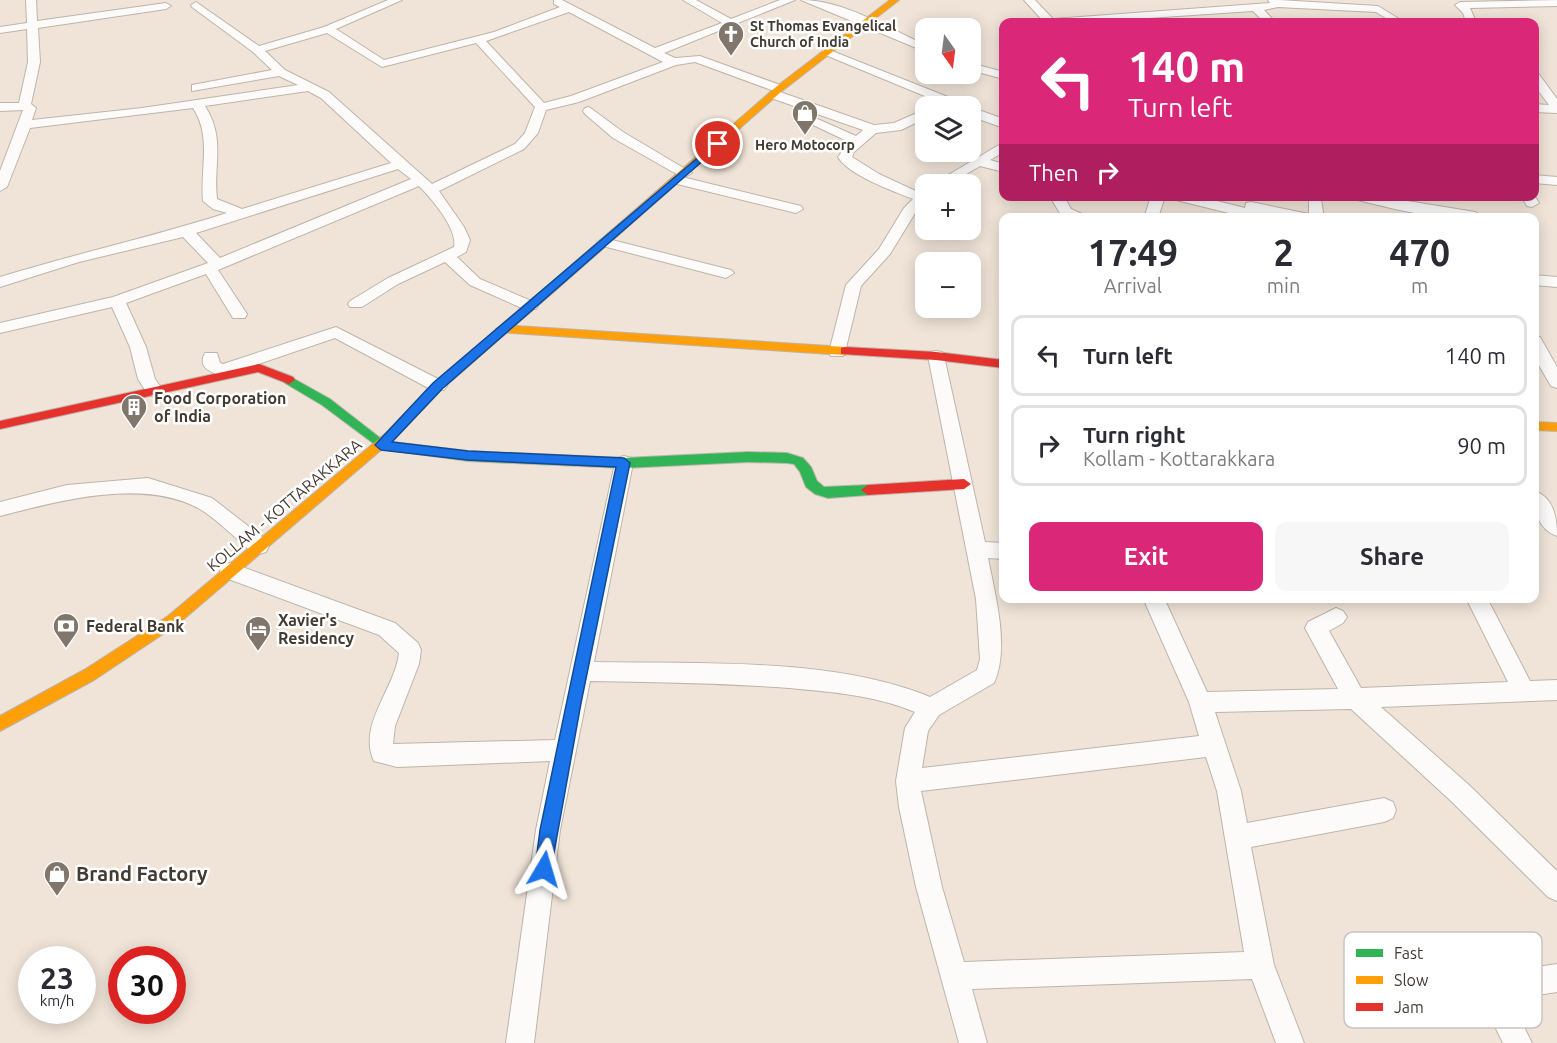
<!DOCTYPE html>
<meta charset="utf-8">
<style>
:root{--surface:#fff;--page:#f7f7f7;--text:#2b2b33;--muted:#7c7c81;--line:#e1e1e2;--accent:#db2777}
body{margin:0;font-family:Ubuntu,sans-serif;background:var(--page);color:var(--text);height:100vh;display:flex;flex-direction:column;font-size:22px;white-space:nowrap}
*{box-sizing:border-box;margin:0}
p{font-size:20px;color:var(--muted)}
.icon{flex:none;width:33px;height:33px;fill:none;stroke:currentColor;stroke-width:2;stroke-linecap:round;stroke-linejoin:round}
.map{position:relative;flex:1;overflow:hidden}
.details{position:absolute;left:999px;top:213px;width:540px;height:390px;display:flex;flex-direction:column;background:var(--surface);border-radius:12px;box-shadow:0 3px 15px #0003}
.details>*{flex:none}
.banner{position:absolute;left:999px;top:18px;width:540px;height:183px;border-radius:12px;box-shadow:0 3px 15px #0003;background:#db2777;color:#fff;overflow:hidden}
.needle{width:39px;rotate:166deg}
.tools{position:absolute;left:915px;top:18px;display:grid;gap:12px}
.tools a{display:grid;place-items:center;width:66px;height:66px;border-radius:12px;background:var(--surface);box-shadow:0 3px 15px #0003;font-size:30px}
.speed{position:absolute;left:18px;top:946px;display:flex;gap:12px;font-size:30px;font-weight:700;text-align:center}
.speed>*{display:grid;place-content:center;width:78px;height:78px;border-radius:50%;background:var(--surface);box-shadow:0 3px 15px #0003;line-height:1}
.speed small{font-size:15px;font-weight:400}
.speed .limit{border:9px solid #d22;background:#fff;color:#111}
.pin{position:absolute;display:grid;place-items:center;width:51px;height:51px;color:#fff;margin:-26px;border:3px solid #fff;border-radius:50%;box-shadow:0 2px 6px #0007}
.me{position:absolute;width:66px;margin:-33px;rotate:7deg;stroke-linejoin:round;filter:drop-shadow(0 0 4px #0008)}
.turn{display:flex;align-items:center;gap:21px;height:126px;padding:0 30px;font-size:27px}
.turn .icon{width:78px;height:78px;stroke-width:2.5}
.turn b{display:block;font-size:42px;line-height:51px}
.then{display:flex;align-items:center;height:57px;padding:0 30px;background:#0003;gap:12px;font-size:22px}
.eta{display:flex;justify-content:space-evenly;align-items:center;height:102px;text-align:center}
.eta b{font-size:36px;font-weight:700;line-height:42px}
.cta{display:flex;gap:12px;margin-top:auto;padding:12px 30px}
.cta a{flex:1;height:69px;border-radius:12px;background:var(--accent);color:#fff;font-size:24px;font-weight:700;line-height:69px;text-align:center}
.cta a+a{background:var(--page);color:var(--text)}
ul{padding:0;list-style:none}
li{display:flex;align-items:center;gap:18px;height:81px;margin:0 12px 9px;padding:0 18px;border:3px solid var(--line);border-radius:12px}
li div{flex:1}
li b{display:block;font-size:22px}
li em{font-style:normal}
.map>svg:first-child{display:block}
</style>
<div class="map">
<svg width="1557" height="1043" viewBox="0 0 1557 1043">
<rect width="100%" height="100%" fill="#f0e4d8"/>
<g fill="none" stroke-linecap="round" stroke-linejoin="round">
<g stroke="#bdb4aa" stroke-width="2">
<path id="street" d="M26,0H36L37,21L166,3L171,6L166,9L38,28L40,62L31,104L36,108L32,120L142,108L298,85L279,76L192,91V85L272,70L253,52L192,7L191,5L196,2L259,46L324,27L388,0H402L336,29L384,60L494,32L560,7L554,4V0H562L655,48L722,23L683,0H696L731,19L780,0H795L664,53L675,58L700,56L783,86L785,89L780,92L874,125L894,123L926,109V118L901,130L876,133L854,152L852,157L879,174L920,193L926,191V203L917,210L890,254L861,286L845,352L843,356H831L829,352L846,285L879,249L904,208L913,199C893,191 848,175 838,157L849,142L794,116L796,113H804L856,136L863,130L771,98L769,95L774,91L695,62L676,65L579,102L546,110L538,133L524,149L439,191L464,227L470,240L466,252L457,257L480,279L536,303L538,306L536,309H524L470,285L445,262L398,284L362,307H350L348,304L350,301L388,278L454,247C458,229 431,198 419,186L218,270L247,314L245,318H233L206,274L126,303L146,347L155,379L164,392L161,396H149L138,379L130,347L112,307L0,333V323L113,297L208,263L183,237L79,262L0,287V277C75,254 152,237 227,213L213,209L203,201C200,168 212,137 193,108L30,128L7,187L0,191V171L23,110L0,111V103H19L28,62L27,29L0,33V27L27,23ZM569,12L663,62L571,96L544,103L486,41ZM327,33L382,67L476,43L535,107L525,133L515,144L432,184L329,92L285,70L265,51ZM308,91L321,98L391,163L242,209L217,199C213,164 226,139 205,106ZM398,169L411,179L220,258L196,233Z
M801,0C844,0 887,28 926,45V52Z
M1024,0H1035L1053,19L1270,3L1268,0H1279L1378,6L1404,22H1392L1376,12L1278,7L1264,10L1275,22H1264L1253,11L1088,22H1044Z
M1557,0V6L1470,8L1476,22H1466L1463,13L1455,5L1460,2Z
M827,49L963,103L965,106H949L823,54V50Z
M970,63L1004,72V79L970,70Z
M1534,73H1538L1557,99V113L1534,112V104L1549,105L1534,85Z
M589,107L623,132L692,173L685,177L680,176L613,138L585,114L583,111L585,108Z
M970,107L1004,119V128L970,116Z
M1004,142V152L990,160L1004,164V172L980,166L949,184H933Z
M1534,175L1557,177V185L1534,183Z
M678,176L801,206L803,209L796,213L673,183L671,180Z
M1534,195L1539,203L1532,207L1527,206L1521,196Z
M1054,196H1068L1066,200L1071,209L1091,218H1068L1061,215L1052,200Z
M1151,196H1165L1158,218H1144Z
M1170,196H1197L1245,208L1246,203L1251,202L1309,214V196H1323L1321,199L1324,218H1287L1268,214L1267,218H1249L1172,199Z
M1352,196H1377L1475,212L1482,216C1457,226 1382,206 1354,199Z
M604,238L731,270L734,273L726,278L599,245L597,242Z
M1534,275L1557,277V287L1534,285Z
M336,327L444,382L447,386L444,390H432L335,338L223,376C211,372 197,368 205,353H217L220,363L223,364Z
M1534,336L1540,337L1557,367V388L1551,386L1534,357Z
M936,351L942,352L944,356L985,542L1004,543V559L988,558C995,594 1010,648 994,683L939,715L928,731L922,768L1199,736L1189,702L1143,598H1164L1207,692L1338,689L1305,628L1308,622L1336,608L1343,611L1347,617L1343,623L1329,631L1361,688L1508,682L1466,598H1487L1530,681L1557,680V700L1381,707L1469,785L1557,871V901L1548,897L1451,801L1351,709L1215,712L1241,791L1247,823L1384,798L1393,802L1396,810L1393,818L1384,822L1251,847L1274,965L1304,1043H1276L1252,979L972,989L987,1043H959L916,887L899,807L896,781L905,728L915,712C874,695 832,692 789,688C723,683 656,682 590,681L560,830L534,1043H506L536,830L550,761L397,767L374,761C357,725 395,689 399,653L379,635L223,577L220,571L223,565L230,563L237,565L395,623L418,643L421,650L419,664L395,726L393,744L555,740L615,463L617,458L624,456L631,458L633,463L594,662C700,664 832,657 930,697L977,670L980,659L976,599L928,356L930,352ZM1206,757L1217,791L1244,952L964,962L942,887L921,791Z
M148,478L212,498L266,540L269,546L266,552L259,554L252,552C236,539 216,518 198,508C141,478 59,501 0,516V502L67,485Z
M1534,491C1554,497 1557,518 1557,536C1537,529 1534,509 1534,491Z
M1557,964V992L1510,999L1532,1043H1503L1476,988L1480,978L1490,974Z"/>
</g>
<g stroke="#bdb4aa" stroke-width="2">
<path id="fast" d="M289,376L330,399L384,441L468,451L624,458L748,452L787,453L803,458L811,467L817,481L824,487L868,485L875,490L868,495L828,498L815,494L806,487L800,472L794,464L787,463L748,462L624,468L468,461L381,449L322,405L285,383L283,380L285,377Z"/>
</g>
<g stroke="#bdb4aa" stroke-width="2">
<path id="slow" d="M890,0H899L782,91L566,281H558V277L776,87Z
M502,325L845,347L851,351L845,355L498,332L496,329Z
M1534,422L1557,423V431L1534,430Z
M391,431L397,435L395,438L178,624L94,680L0,731V716L84,670L168,616L387,432Z"/>
</g>
<g stroke="#bdb4aa" stroke-width="2">
<path id="jam" d="M562,276L567,279L566,281L442,389L395,438H387L385,435L387,432L434,383L558,277Z
M845,347L936,352L1004,360V368L936,360L841,354V348Z
M259,364L293,377L295,380L289,384L258,372L0,429V421Z
M964,479L971,484L964,489L868,495L861,490L868,485Z"/>
</g>
<use href="#street" fill="#fdfbf9" fill-rule="evenodd"/>
<use href="#fast" fill="#30b455" fill-rule="evenodd"/>
<use href="#slow" fill="#ff9f0a" fill-rule="evenodd"/>
<use href="#jam" fill="#e5322d" fill-rule="evenodd"/>
</g>
<path fill="#1a73e8" stroke="#114b97" stroke-width="1.5" d="M715,143L722,144L442,389L392,442L468,451L624,458L630,463L581,703L550,875L544,878L537,875L535,869L540,830L616,467L468,460L381,450L375,445L433,383Z"/>
<defs>
<g id="church-pin" transform="scale(1.35)"><path d="M0 17L-7.5 6A9.5 9.5 0 1 1 7.5 6Z" fill="#80766c" stroke="#fff"/><path d="M-1.2-6h2.4v3.5h3.3v2.4h-3.3V6h-2.4V-.1h-3.3v-2.4h3.3Z" fill="#fff"/></g>
<g id="shop-pin" transform="scale(1.35)"><path d="M0 17L-7.5 6A9.5 9.5 0 1 1 7.5 6Z" fill="#80766c" stroke="#fff"/><path d="M-5-2.5h2.3a2.7 3.5 0 0 1 5.4 0H5L5.5 6h-11ZM-1.5-2.5h3a1.5 2.3 0 0 0-3 0Z" fill="#fff"/></g>
<g id="building-pin" transform="scale(1.35)"><path d="M0 17L-7.5 6A9.5 9.5 0 1 1 7.5 6Z" fill="#80766c" stroke="#fff"/><path d="M-4-6H4V6H1V3H-1V6H-4ZM-2.5-4.3h1.7v1.8h-1.7ZM.8-4.3h1.7v1.8H.8ZM-2.5-1h1.7V.8h-1.7ZM.8-1h1.7V.8H.8Z" fill="#fff"/></g>
<g id="bank-pin" transform="scale(1.35)"><path d="M0 17L-7.5 6A9.5 9.5 0 1 1 7.5 6Z" fill="#80766c" stroke="#fff"/><path d="M-6-4H6V4H-6ZM0-2.3a2.3 2.3 0 1 0 0 4.6a2.3 2.3 0 1 0 0-4.6Z" fill="#fff"/></g>
<g id="hotel-pin" transform="scale(1.35)"><path d="M0 17L-7.5 6A9.5 9.5 0 1 1 7.5 6Z" fill="#80766c" stroke="#fff"/><path d="M-6-4.5h1.5V1H6V5H4.5V3h-9V5H-6ZM-4 0a1.8 1.8 0 1 1 3.6 0ZM.5 0V-2.5h3Q6-2.5 6 0Z" fill="#fff"/></g>
</defs>
<g fill-rule="evenodd">
<use href="#church-pin" x="731" y="34"/>
<use href="#shop-pin" x="805" y="113"/>
<use href="#building-pin" x="134" y="407"/>
<use href="#bank-pin" x="66" y="626"/>
<use href="#hotel-pin" x="258" y="629"/>
<use href="#shop-pin" x="57" y="874"/>
</g>
<g text-anchor="middle" stroke-width="5" stroke-linejoin="round" paint-order="stroke">
<g font-size="14" font-weight="bold" fill="#433b32" stroke="#fff" text-anchor="start">
<text x="750" y="31">St Thomas Evangelical<tspan x="750" dy="16">Church of India</tspan></text>
<text x="805" y="150" text-anchor="middle">Hero Motocorp</text>
</g>
<g font-size="16" font-weight="bold" fill="#433b32" stroke="#fff" text-anchor="start">
<text x="154" y="404">Food Corporation<tspan x="154" dy="18">of India</tspan></text>
<text x="278" y="626">Xavier's<tspan x="278" dy="18">Residency</tspan></text>
<text x="86" y="632">Federal Bank</text>
</g>
<g font-size="16" fill="#433b32" stroke="#fff">
<text transform="translate(284 505) rotate(-40)" y="6">KOLLAM - KOTTARAKKARA</text>
</g>
<g font-size="20" font-weight="bold" fill="#433b32" stroke="#fff" text-anchor="start">
<text x="76" y="881">Brand Factory</text>
</g>
</g>
<rect x="1344" y="932" width="198" height="96" rx="9" fill="#fff" stroke="#c7c4c2" stroke-width="1.5"/>
<rect x="1356" y="949" width="27" height="8" fill="#30b455"/>
<rect x="1356" y="976" width="27" height="8" fill="#ff9f0a"/>
<rect x="1356" y="1003" width="27" height="8" fill="#e5322d"/>
<g font-size="16" fill="#433b32">
<text x="1394" y="959">Fast</text>
<text x="1394" y="986">Slow</text>
<text x="1394" y="1013">Jam</text>
</g>
</svg>
<div class="tools">
<a><svg class="needle" viewBox="-14 -14 28 28"><path d="M0-13l5 13h-10z" fill="#e53935"/><path d="M0 13l5-13h-10z" fill="#7c7c81"/></svg></a>
<a><svg class="icon" aria-label="layers" viewBox="0 0 24 24"><path d="M12 4l9 5-9 5-9-5zM3 14l9 5 9-5"/></svg></a>
<a>+</a>
<a>−</a>
</div>
<div class="speed"><div>23<small>km/h</small></div><div class="limit">30</div></div>
<div class="pin" style="left:718px;top:144px;background:#d93025"><svg class="icon" aria-label="arrive" viewBox="0 0 24 24"><path d="M6 21V4h12l-3 4 3 4H6"/></svg></div>
<svg class="me" style="left:544px;top:869px" viewBox="-20 -20 40 40"><path d="M0-17L14 15 0 8-14 15z" fill="#1a73e8" stroke="#fff" stroke-width="4"/></svg>
<div class="banner">
<div class="turn"><svg class="icon" aria-label="left" viewBox="0 0 24 24"><path d="M17 20v-9H6M10 6l-5 5 5 5"/></svg><div><b>140 m</b>Turn left</div></div>
<div class="then">Then<svg class="icon" aria-label="right" viewBox="0 0 24 24"><path d="M7 20v-9h11M14 6l5 5-5 5"/></svg></div>
</div>
<section class="details">
<div class="eta">
<div><b>17:49</b><p>Arrival</p></div>
<div><b>2</b><p>min</p></div>
<div><b>470</b><p>m</p></div>
</div>
<ul>
<li><svg class="icon" aria-label="left" viewBox="0 0 24 24"><path d="M17 20v-9H6M10 6l-5 5 5 5"/></svg><div><b>Turn left</b></div><em>140 m</em></li>
<li><svg class="icon" aria-label="right" viewBox="0 0 24 24"><path d="M7 20v-9h11M14 6l5 5-5 5"/></svg><div><b>Turn right</b><p>Kollam - Kottarakkara</p></div><em>90 m</em></li>
</ul>
<div class="cta"><a>Exit</a><a>Share</a></div>
</section>
</div>
